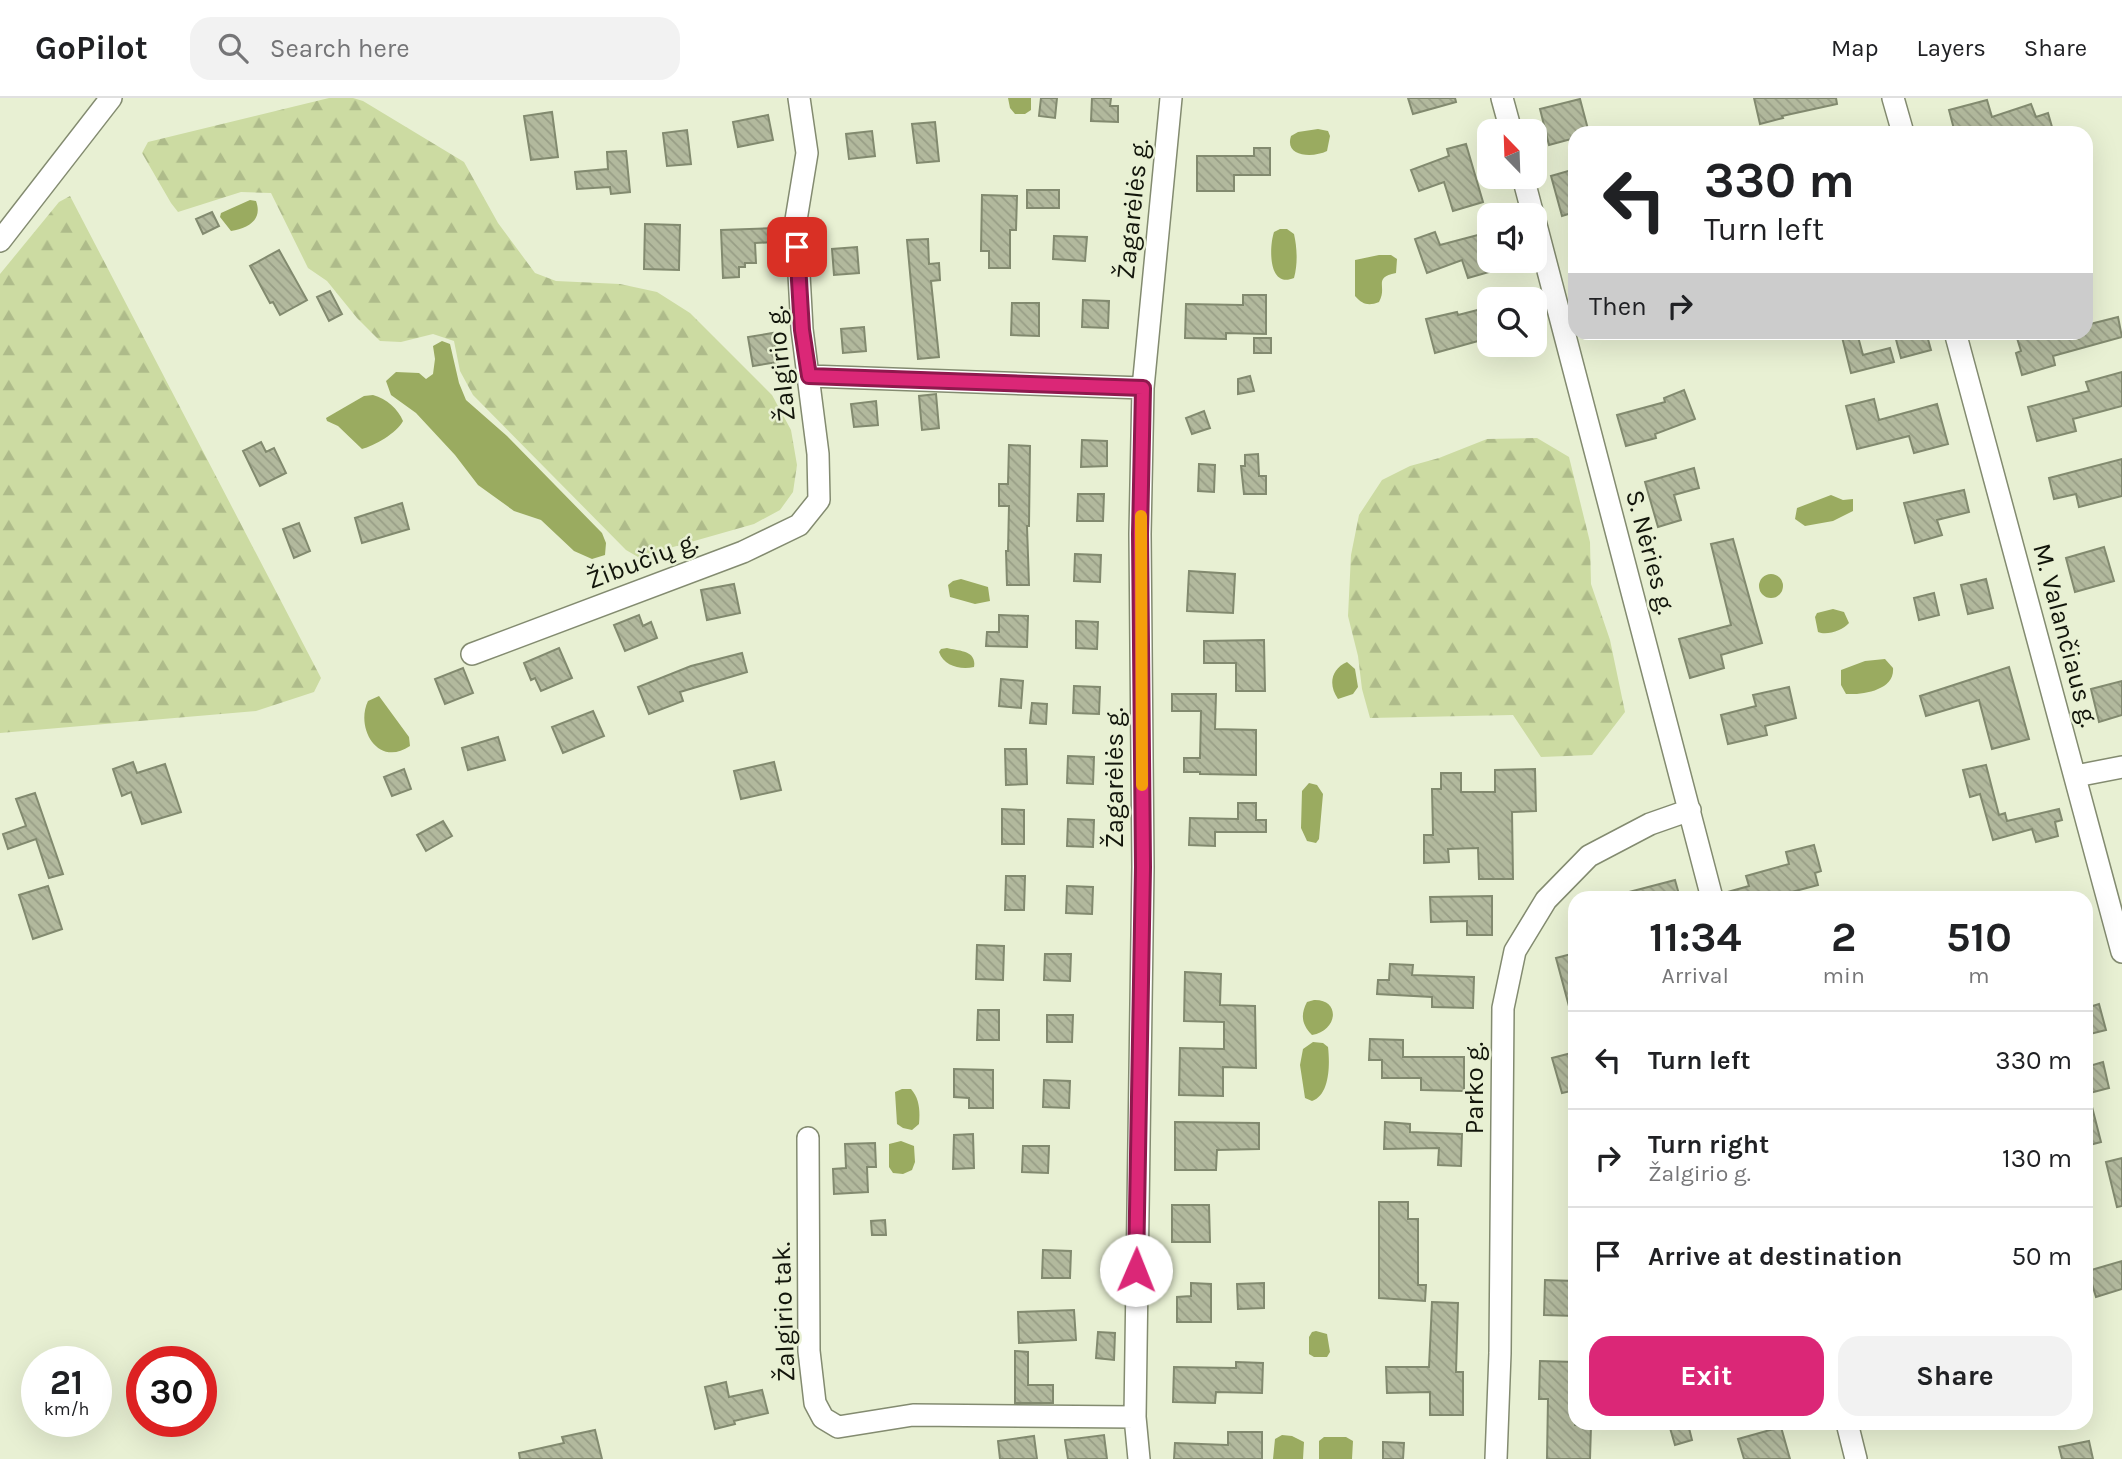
<!DOCTYPE html>
<meta charset="utf-8">
<style>
:root{--surface:#fff;--page:#f2f2f2;--text:#202124;--muted:#757577;--line:#e0e0e0;--accent:#db2777}
body{margin:0;font-family:Karla,sans-serif;background:var(--page);color:var(--text);height:100vh;display:flex;flex-direction:column;font-size:26px;white-space:nowrap}
*{box-sizing:border-box;margin:0}
p{font-size:23px;color:var(--muted)}
.icon{flex:none;width:38px;height:38px;fill:none;stroke:currentColor;stroke-width:2;stroke-linecap:round;stroke-linejoin:round}
.map{position:relative;flex:1;overflow:hidden}
.drawer{position:absolute;left:1568px;top:793px;width:525px;height:539px;display:flex;flex-direction:column;background:var(--surface);border-radius:21px;box-shadow:0 7px 28px #0002}
.drawer>*{flex:none}
.hud{position:absolute;left:1568px;top:28px;width:525px;height:214px;border-radius:21px;box-shadow:0 7px 28px #0002;background:#fff;color:var(--text);overflow:hidden}
.needle{width:46px;rotate:337deg}
.tools{position:absolute;left:1477px;top:21px;display:grid;gap:14px}
.tools a{display:grid;place-items:center;width:70px;height:70px;border-radius:14px;background:var(--surface);box-shadow:0 7px 28px #0002;font-size:35px}
.speed{position:absolute;left:21px;top:1248px;display:flex;gap:14px;font-size:35px;font-weight:700;text-align:center}
.speed>*{display:grid;place-content:center;width:91px;height:91px;border-radius:50%;background:var(--surface);box-shadow:0 7px 28px #0002;line-height:1}
.speed small{font-size:18px;font-weight:400}
.speed .limit{border:10px solid #d22;background:#fff;color:#111}
.pin{position:absolute;display:grid;place-items:center;width:60px;height:60px;color:#fff;margin:-30px;border-radius:14px;box-shadow:0 4px 10px #0006}
.me{position:absolute;width:77px;margin:-38px;rotate:1deg;stroke-linejoin:round;filter:drop-shadow(0 0 5px #0008)}
.turn{display:flex;align-items:center;gap:24px;height:147px;padding:0 21px;font-size:32px}
.turn .icon{width:91px;height:91px;stroke-width:2.5}
.turn b{display:block;font-size:49px;line-height:60px}
.then{display:flex;align-items:center;height:66px;padding:0 21px;background:#0003;gap:14px;font-size:26px}
.eta{display:flex;justify-content:space-evenly;align-items:center;height:119px;text-align:center}
.eta b{font-size:42px;font-weight:700;line-height:49px}
.action{display:flex;gap:14px;margin-top:auto;padding:14px 21px}
.action a{flex:1;height:80px;border-radius:21px;background:var(--accent);color:#fff;font-size:28px;font-weight:700;line-height:80px;text-align:center}
.action a+a{background:var(--page);color:var(--text)}
ul{padding:0;list-style:none}
li{display:flex;align-items:center;gap:21px;height:98px;padding:0 21px;border-top:2px solid var(--line)}
li div{flex:1}
li b{display:block;font-size:26px}
li em{font-style:normal}
header{display:flex;align-items:center;gap:42px;box-sizing:border-box;height:98px;padding:0 35px;background:var(--surface);border-bottom:2px solid var(--line)}
header strong{font-size:33px}
nav{display:flex;gap:38px;margin-inline-start:auto;font-size:24px}
.search{width:490px;height:63px;background:var(--page);display:flex;align-items:center;gap:18px;box-sizing:border-box;padding:0 24px;border-radius:21px;color:var(--muted);font-size:26px}
.map>svg:first-child{display:block}
</style>
<header>
<strong>GoPilot</strong>
<div class="search"><svg class="icon" aria-label="search" viewBox="0 0 24 24"><circle cx="10" cy="10" r="6"/><path d="M15 15l6 6"/></svg>Search here</div>
<nav><a>Map</a><a>Layers</a><a>Share</a></nav>
</header>
<div class="map">
<svg width="2122" height="1361" viewBox="0 0 2122 1361">
<defs>
<pattern id="forest-firs" width="22" height="20" patternUnits="userSpaceOnUse" patternTransform="scale(1.75)"><rect width="22" height="20" fill="#ccdba2"/><path d="M5 1l3.5 6h-7zM16 11l3.5 6h-7z" fill="#aebb8a"/></pattern>
<pattern id="building-back-hatch" width="6" height="6" patternUnits="userSpaceOnUse" patternTransform="scale(1.75)"><rect width="6" height="6" fill="#b2b99d"/><path d="M-1 5l2 2M0 0l6 6M5-1l2 2" fill="none" stroke="#989e86"/></pattern>
</defs>
<rect width="100%" height="100%" fill="#e8f0d3"/>
<path fill="url(#forest-firs)" d="M329,0H353L363,3L464,64L498,125L535,175L556,183L620,186L657,194L690,215L772,297L791,332L797,367L793,394L780,412L754,426L638,459L626,452L473,297L460,273L454,243L433,236L401,244L380,243L357,220L327,183L308,170L271,95L241,94L178,114L171,105L142,55L148,44Z
M70,98L321,580L314,594L256,613L0,635V176L59,104Z
M1537,340L1569,359L1590,444L1591,486L1610,542L1625,614L1592,657L1541,659L1513,617L1370,620L1362,591L1358,558L1348,518L1351,457L1359,417L1382,382L1410,368L1439,360L1487,341Z"/>
<path fill="#9aab60" d="M1008,0H1031V12L1025,16H1015L1010,10Z
M1318,31L1328,33L1330,38L1327,53C1313,60 1284,59 1291,38L1298,34Z
M250,102L256,103C263,122 248,130 231,133L220,119L221,115Z
M1280,131H1287L1294,136C1297,149 1298,166 1294,180C1268,191 1269,149 1274,134Z
M1379,157H1391L1397,161L1396,175C1372,180 1388,188 1379,204C1369,208 1363,207 1355,198V162Z
M442,243L450,246L459,285L466,302L507,338L602,435L606,445L605,457L592,461L574,453L541,422L514,413L478,387L455,357L416,315L391,297L386,283L396,274L419,275L426,281L433,276L435,261L433,248Z
M373,297C387,301 398,311 403,323C397,335 374,348 362,351L338,328L327,323L326,320L364,298Z
M1831,397L1843,402L1853,401V413L1833,423L1805,428L1795,421L1797,410Z
M1759 488a12 12 0 1 1 24 0a12 12 0 1 1-24 0Z
M961,481L988,489L990,503L975,506L950,499L948,487L953,483Z
M1833,511L1844,514L1849,525C1843,532 1827,538 1818,534L1815,519L1817,515Z
M947,550C958,553 977,552 974,569C960,572 944,568 939,554L941,551Z
M1885,561L1893,570C1895,592 1863,597 1846,596L1841,587V572L1865,563Z
M1347,564L1355,571L1358,589L1353,596L1338,601C1328,587 1331,571 1347,564Z
M379,598L409,639L410,648C378,670 355,630 368,603Z
M1309,685L1317,687L1323,696L1319,741L1316,745L1307,743L1301,730L1302,693Z
M1314,902C1341,901 1338,933 1312,937C1302,927 1300,917 1307,904Z
M1313,944L1323,945L1328,949C1330,966 1330,997 1312,1003L1305,1000L1300,967L1303,951Z
M902,991H911C920,1001 920,1014 919,1026L912,1032L903,1030L897,1026L895,994Z
M901,1043L914,1048L915,1064L912,1072L903,1076L893,1075L889,1069V1046Z
M1316,1233L1327,1236L1330,1254L1327,1259H1314L1309,1256V1239L1312,1234Z
M1282,1337L1292,1338L1304,1344L1303,1361H1273L1275,1341Z
M1324,1339H1346L1353,1343L1352,1361H1319V1343Z"/>
<path fill="url(#building-back-hatch)" stroke="#828a6f" stroke-width="2" d="M1041,0H1057L1055,20L1039,18Z
M1092,0H1111L1110,8H1118V24L1091,23Z
M1408,0H1455L1456,4L1413,16Z
M1754,0H1836L1837,6L1782,18L1783,20L1760,26Z
M1580,1L1589,35H1575V40L1549,47L1540,11Z
M1987,2L1992,19L2031,6L2036,19L2048,15L2052,29L2036,35H1955L1949,12Z
M552,14L558,59L531,62L524,18Z
M768,17L773,42L738,49L733,24Z
M935,24L939,63L917,65L912,26Z
M687,32L691,66L667,68L663,35Z
M872,33L875,58L849,61L846,36Z
M1466,46L1483,104L1453,113L1444,84L1419,93L1411,72L1449,58L1447,51Z
M1254,50H1270V77H1234V93H1197V58H1254Z
M626,53L630,94L611,96L610,89L577,91L575,74L608,71L607,54Z
M1575,71V114L1562,118L1551,78Z
M1027,92H1059V110H1027Z
M982,97L1017,98L1016,132H1010V170H989V153H981Z
M212,114L219,128L203,136L196,121Z
M645,126L680,127L679,172L644,171Z
M774,130V144L755,145L756,165H745V169H739V179L723,180L721,132Z
M1435,134L1440,147L1489,134V174L1468,180L1462,162L1427,175L1415,141Z
M1054,138L1087,139L1085,163L1053,161Z
M928,141L929,166L939,165L940,182L931,183L939,259L918,261L907,142Z
M857,149L859,175L834,177L832,151Z
M279,152L307,202L280,217L273,204L270,205L250,168Z
M330,193L342,216L329,223L317,199Z
M1243,197H1266V236L1226,235V241L1185,240L1186,206L1243,207Z
M1083,202L1109,203L1108,230L1082,229Z
M1012,205H1039V238L1011,237Z
M1489,209V240L1435,255L1426,221L1457,214L1458,217Z
M2118,219L2122,239L2053,258L2055,267L2022,277L2016,255L2021,253L2016,237L2025,234H2086V227Z
M864,229L866,253L843,255L841,231Z
M1894,234H1926L1931,252L1901,260Z
M773,235L778,264L753,268L748,239Z
M1857,235L1863,257L1890,250L1894,264L1851,275L1842,239Z
M1254,240H1271V255H1254Z
M2122,274V308L2073,321L2076,333L2037,343L2028,309L2089,293L2086,284Z
M1250,278L1254,293L1238,296V281Z
M1684,292L1695,321L1655,336L1656,340L1626,348L1617,317L1665,304L1664,300Z
M936,296L939,330L922,332L919,298Z
M1874,301L1879,322L1937,306L1948,346L1914,355L1909,338L1857,351L1846,308Z
M876,303L878,327L854,329L851,306Z
M1204,313L1210,330L1192,336L1186,320Z
M1082,342L1107,343V368L1081,369Z
M261,344L266,354L274,350L286,375L260,388L243,353Z
M1009,347L1030,348L1029,428H1027L1029,487H1007L1006,453H1008L1009,408H999V386H1008Z
M1258,356L1259,378H1266V396H1244L1241,368H1245V357Z
M2122,361V398L2079,409L2076,396L2054,401L2049,380Z
M1199,366L1215,367L1214,394L1198,393Z
M1694,370L1699,390L1674,397L1681,422L1658,429L1645,384Z
M1964,392L1969,414L1937,422L1942,437L1915,445L1904,405Z
M1078,396H1104L1103,423H1077Z
M402,405L409,431L362,445L355,420Z
M299,425L310,453L294,460L283,431Z
M1733,441L1762,545L1721,557L1724,570L1690,580L1679,541L1731,527L1711,446Z
M2104,449L2114,483L2075,494L2066,460Z
M1075,456L1101,457L1100,484L1074,483Z
M1189,473L1235,476L1233,515L1187,513Z
M1986,481L1993,510L1968,516L1961,487Z
M734,486L740,515L707,522L701,492Z
M1934,495L1939,517L1919,522L1914,500Z
M639,517L643,528L651,524L657,540L625,553L614,527Z
M999,517L1028,518L1027,549L986,548L987,534H999Z
M1076,523L1098,524L1097,551L1076,550Z
M1264,542L1265,593H1236V565H1204V543Z
M559,550L572,580L541,593L535,580L531,582L524,565Z
M742,555L747,574L680,594L683,603L649,616L638,589L691,568Z
M2009,569L2029,641L1992,651L1979,602L1926,618L1920,598Z
M463,570L473,595L445,606L435,581Z
M1001,581L1023,583L1021,610L999,608Z
M2122,583V617L2099,624L2091,591Z
M1074,588L1100,589L1099,616L1073,615Z
M1789,589L1796,620L1765,628L1767,637L1728,646L1721,617L1756,608L1753,597Z
M1172,596H1216L1215,631L1256,632V677L1200,676V674H1184V660H1200L1201,613H1172Z
M1032,605L1047,606L1046,626L1030,625Z
M593,613L604,638L563,655L552,629Z
M498,639L505,662L468,672L462,650Z
M1005,651H1026L1027,686L1006,687Z
M1068,658L1094,659L1093,686L1067,685Z
M133,664L137,675L165,666L181,714L142,726L131,694L122,698L113,671Z
M774,664L781,692L741,701L734,673Z
M1986,667L1999,717L2005,715L2007,723L2059,711L2062,722L2055,724L2058,738L2036,744L2032,731L1993,742L1980,696L1970,699L1963,672Z
M404,671L411,691L392,698L384,679Z
M1535,671L1536,713L1512,714L1513,781H1479L1478,750L1448,751L1449,764L1424,765V737H1433L1432,691H1441V675H1461V694H1495V672Z
M35,695L63,776L49,780L36,741L8,751L3,736L26,728L16,701Z
M1238,705H1256V722H1266V734H1215V748L1189,747L1190,720L1238,721Z
M1002,711L1024,712V746H1002Z
M1068,721L1094,722L1093,749L1067,748Z
M443,723L452,738L426,753L417,737Z
M1814,747L1821,773L1815,775L1818,787L1784,796L1785,800H1725L1724,795L1749,788L1746,778L1789,766L1786,754Z
M1006,778H1025L1024,812H1005Z
M1675,782L1680,800H1625V795Z
M48,788L62,831L33,841L19,797Z
M1067,788L1093,789L1092,816L1066,815Z
M1492,798V837H1467V823L1431,824L1430,799Z
M977,847L1004,848L1003,882L976,881Z
M1575,855V912H1570L1556,860Z
M1045,856H1071L1070,883L1044,882Z
M1390,866L1413,867L1412,877L1474,879L1473,910L1432,909V899L1377,896L1378,882H1389Z
M1185,874L1221,876L1220,907L1255,908L1256,970L1223,969V998L1179,997L1180,950L1224,951V924L1184,923Z
M2099,906L2106,932L2086,937V910Z
M978,912H999V942H977Z
M1047,917H1073L1072,944H1047Z
M1370,941L1403,942V959H1464V993L1421,992V980H1382V962H1369Z
M1575,954V992L1562,995L1552,960Z
M2103,964L2109,990L2086,996V969Z
M954,971L993,972V1010H969V1000L954,999Z
M1044,982L1070,983L1069,1010L1043,1009Z
M2086,1005H2091L2101,1044L2086,1048Z
M1175,1024L1259,1025V1051L1217,1052L1216,1072H1175Z
M1385,1024L1410,1026V1034L1462,1036L1461,1068L1438,1067L1439,1050L1384,1051Z
M973,1036L974,1070L953,1071L954,1037Z
M875,1045L876,1069H867L868,1094L834,1096L833,1071L846,1070L845,1046Z
M1023,1048H1049L1048,1075L1022,1074Z
M2122,1060V1108L2117,1109L2106,1064Z
M1379,1104H1408V1121H1418V1187H1426L1425,1203L1379,1200Z
M1172,1107H1209L1210,1144H1172Z
M885,1122L886,1137H872L871,1123Z
M1043,1152L1071,1153L1070,1180H1042Z
M2122,1163V1191L2096,1199L2088,1173Z
M1545,1182L1575,1183V1218L1544,1217Z
M1191,1185L1211,1186V1224H1177V1199L1191,1198Z
M1264,1185V1210L1238,1211L1237,1186Z
M1432,1204L1458,1205L1456,1274H1463V1317H1430V1294L1387,1295L1386,1269H1429Z
M1074,1212L1076,1242L1019,1245L1018,1214Z
M1098,1234L1115,1235L1114,1262L1096,1260Z
M1015,1253L1028,1254V1287H1053V1305H1015Z
M1540,1263L1575,1264V1327L1591,1328L1590,1361H1547L1548,1301H1539Z
M1236,1264L1263,1265L1262,1295L1216,1294L1215,1305L1173,1304L1174,1269L1236,1270Z
M726,1284L729,1299L762,1292L768,1315L734,1323L735,1326L715,1331L705,1289Z
M1688,1326L1692,1342L1675,1347L1670,1330Z
M1781,1329L1790,1361H1744L1738,1341Z
M595,1332L602,1361H520L519,1355L564,1345L562,1339Z
M1228,1334H1262V1361H1174L1175,1345L1228,1347Z
M1104,1337L1107,1361H1068L1065,1342Z
M1034,1338L1037,1361H1000L998,1343Z
M2089,1343L2093,1361H2062L2059,1349Z
M1383,1344L1404,1345L1403,1361H1383Z"/>
<g fill="none" stroke-linecap="round" stroke-linejoin="round">
<g stroke="#838b70" stroke-width="24">
<path id="minor" d="M1502,0L1511,33
M1893,0L1903,35
M1523,79L1533,117
M1535,123L1712,800
M0,143L111,0
M1955,234L2122,854
M809,278L1143,290
M472,556L743,454L799,427L819,402L818,356L802,231L796,122L807,55L799,0
M2076,678L2122,669
M808,1040L809,1253L815,1305L823,1320L838,1329L913,1317L1135,1319
M1847,1325L1856,1361
M1139,1361L1135,1319L1143,769L1140,436L1143,290L1171,0
M1496,1361L1500,1255L1503,910L1515,853L1546,802L1589,758L1650,726L1690,712"/>
</g>
<use href="#minor" stroke="#fff" stroke-width="21"/>
</g>
<g fill="none" stroke-linecap="round" stroke-linejoin="round">
<g stroke="#8e194d" stroke-width="18">
<path id="route" d="M797,149L802,232L809,278L1143,290L1140,436L1143,769L1136,1172"/>
</g>
<use href="#route" stroke="#db2777" stroke-width="12"/>
<path stroke="#f59e0b" stroke-width="12" d="M1141,418L1142,687"/>
</g>
<g text-anchor="middle" stroke-width="5" stroke-linejoin="round" paint-order="stroke">
<g font-size="26" fill="#12150b" stroke="#e8f0d3">
<text transform="translate(1132 111) rotate(-84)" y="9">Žagarėlės g.</text>
<text transform="translate(780 266) rotate(-96)" y="9">Žalgirio g.</text>
<text transform="translate(1651 454) rotate(75)" y="9">S. Nėries g.</text>
<text transform="translate(642 462) rotate(-21)" y="9">Žibučių g.</text>
<text transform="translate(2066 537) rotate(75)" y="9">M. Valančiaus g.</text>
<text transform="translate(1114 680) rotate(-90)" y="9">Žagarėlės g.</text>
<text transform="translate(1474 990) rotate(-90)" y="9">Parko g.</text>
<text transform="translate(783 1214) rotate(-92)" y="9">Žalgirio tak.</text>
</g>
</g>
</svg>
<div class="tools">
<a><svg class="needle" viewBox="-14 -14 28 28"><path d="M0-13l5 13h-10z" fill="#e53935"/><path d="M0 13l5-13h-10z" fill="#757577"/></svg></a>
<a><svg class="icon" aria-label="sound" viewBox="0 0 24 24"><path d="M4 9h4l5-4v14l-5-4H4zM17 9q2 3 0 6"/></svg></a>
<a><svg class="icon" aria-label="search" viewBox="0 0 24 24"><circle cx="10" cy="10" r="6"/><path d="M15 15l6 6"/></svg></a>
</div>
<div class="speed"><div>21<small>km/h</small></div><div class="limit">30</div></div>
<div class="pin" style="left:797px;top:149px;background:#d93025"><svg class="icon" aria-label="arrive" viewBox="0 0 24 24"><path d="M6 21V4h12l-3 4 3 4H6"/></svg></div>
<svg class="me" style="left:1136px;top:1172px" viewBox="-20 -20 40 40"><circle r="19" fill="#fff"/><path d="M0-13L10 11 0 6-10 11z" fill="#db2777"/></svg>
<div class="hud">
<div class="turn"><svg class="icon" aria-label="left" viewBox="0 0 24 24"><path d="M17 20v-9H6M10 6l-5 5 5 5"/></svg><div><b>330 m</b>Turn left</div></div>
<div class="then">Then<svg class="icon" aria-label="right" viewBox="0 0 24 24"><path d="M7 20v-9h11M14 6l5 5-5 5"/></svg></div>
</div>
<section class="drawer">
<div class="eta">
<div><b>11:34</b><p>Arrival</p></div>
<div><b>2</b><p>min</p></div>
<div><b>510</b><p>m</p></div>
</div>
<ul>
<li><svg class="icon" aria-label="left" viewBox="0 0 24 24"><path d="M17 20v-9H6M10 6l-5 5 5 5"/></svg><div><b>Turn left</b></div><em>330 m</em></li>
<li><svg class="icon" aria-label="right" viewBox="0 0 24 24"><path d="M7 20v-9h11M14 6l5 5-5 5"/></svg><div><b>Turn right</b><p>Žalgirio g.</p></div><em>130 m</em></li>
<li><svg class="icon" aria-label="arrive" viewBox="0 0 24 24"><path d="M6 21V4h12l-3 4 3 4H6"/></svg><div><b>Arrive at destination</b></div><em>50 m</em></li>
</ul>
<div class="action"><a>Exit</a><a>Share</a></div>
</section>
</div>
